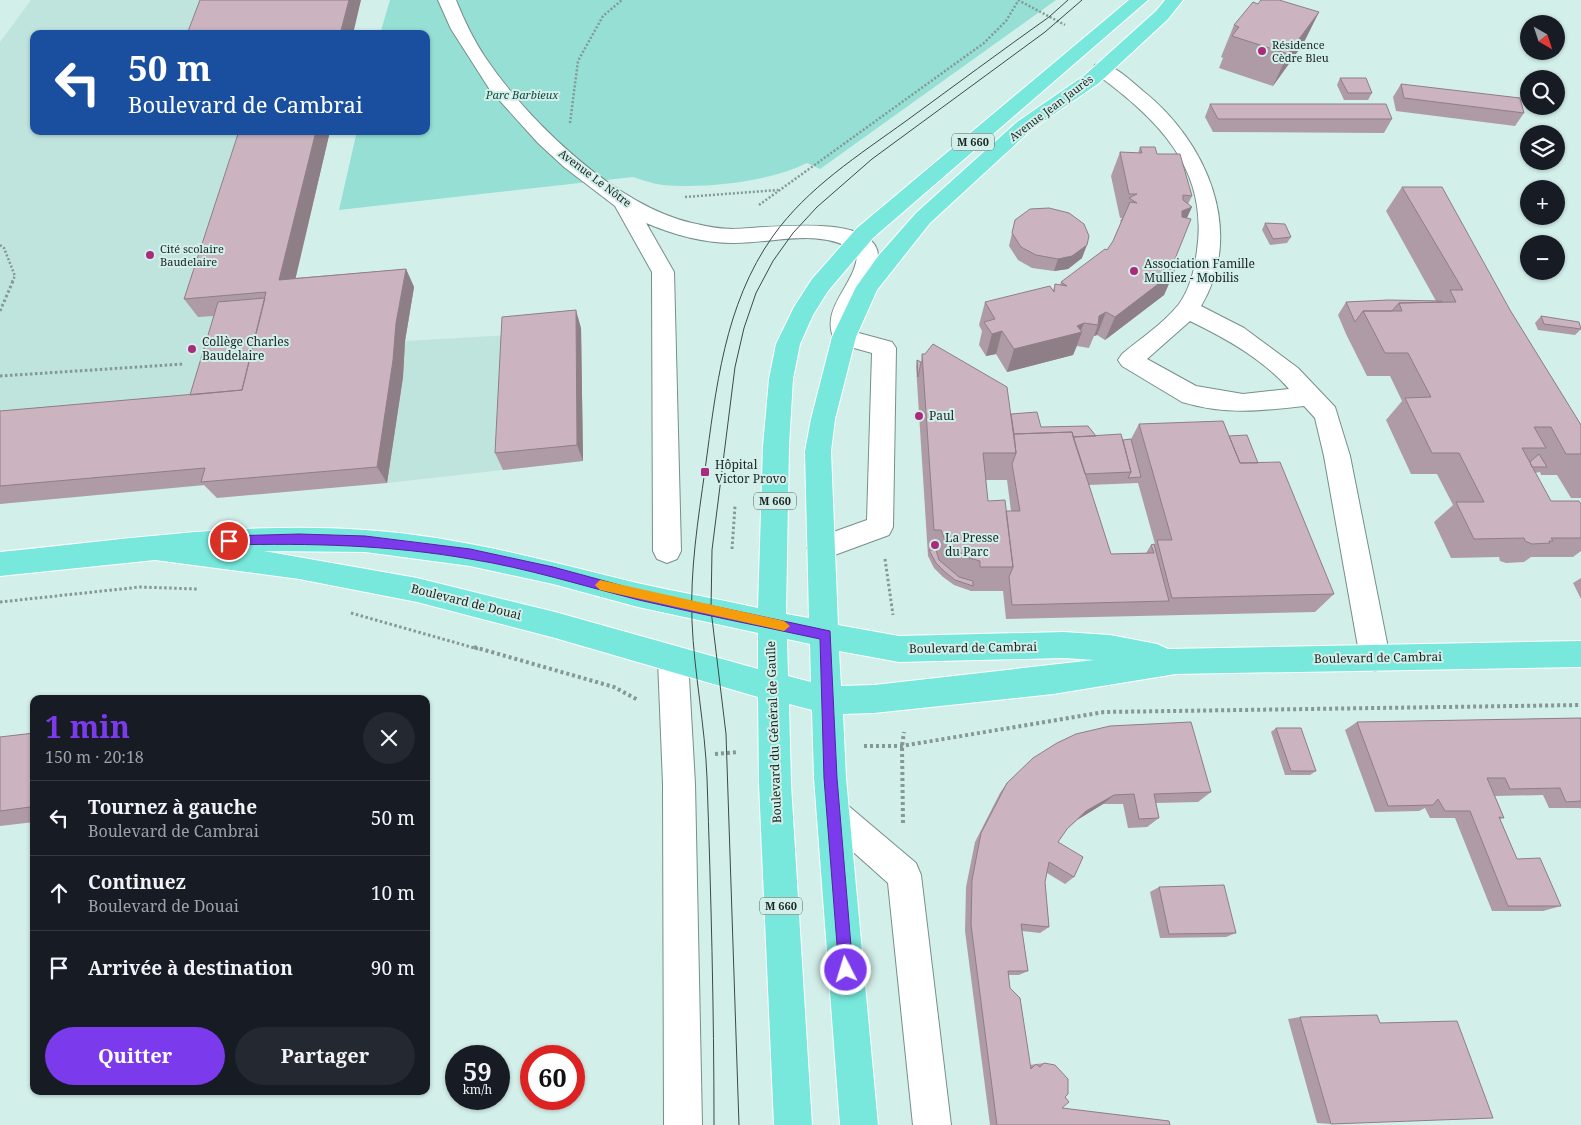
<!DOCTYPE html>
<html lang="fr">
<meta charset="utf-8">
<style>
:root{--surface:#171b24;--page:#242831;--text:#f1f3f6;--muted:#9ea1a6;--line:#363941;--accent:#7c3aed}
body{margin:0;font-family:"Noto Serif",serif;background:var(--page);color:var(--text);height:100vh;display:flex;flex-direction:column;font-size:19px;white-space:nowrap}
*{box-sizing:border-box;margin:0}
p{font-size:16px;color:var(--muted)}
.icon{flex:none;width:28px;height:28px;fill:none;stroke:currentColor;stroke-width:2;stroke-linecap:round;stroke-linejoin:round}
.map{position:relative;flex:1;overflow:hidden}
.sheet{position:absolute;left:30px;top:695px;width:400px;height:400px;display:flex;flex-direction:column;background:var(--surface);border-radius:10px;box-shadow:0 1px 4px #0004}
.sheet>*{flex:none}
.top-card{position:absolute;left:30px;top:30px;width:400px;height:105px;border-radius:10px;box-shadow:0 1px 4px #0004;background:#1a4fa0;color:#fff;overflow:hidden}
.needle{width:32px;rotate:141deg}
.tools{position:absolute;left:1520px;top:15px;display:grid;gap:10px}
.tools a{display:grid;place-items:center;width:45px;height:45px;border-radius:50%;background:var(--surface);box-shadow:0 1px 4px #0004;font-size:25px}
.speed{position:absolute;left:445px;top:1045px;display:flex;gap:10px;font-size:25px;font-weight:700;text-align:center}
.speed>*{display:grid;place-content:center;width:65px;height:65px;border-radius:50%;background:var(--surface);box-shadow:0 1px 4px #0004;line-height:1}
.speed small{font-size:12px;font-weight:400}
.speed .limit{border:8px solid #d22;background:#fff;color:#111}
.pin{position:absolute;display:grid;place-items:center;width:42px;height:42px;color:#fff;margin:-21px;border:2px solid #fff;border-radius:50%;box-shadow:0 1px 5px #0007}
.me{position:absolute;width:55px;margin:-28px;rotate:355deg;stroke-linejoin:round;filter:drop-shadow(0 0 4px #0008)}
.turn{display:flex;align-items:center;gap:18px;height:105px;padding:0 15px;font-size:22px}
.turn .icon{width:65px;height:65px;stroke-width:2.5}
.turn b{display:block;font-size:35px;line-height:42px}
.round{display:grid;place-items:center;flex:none;width:52px;height:52px;border-radius:26px;background:var(--page)}
.head{display:flex;align-items:center;justify-content:space-between;height:85px;padding:0 15px}
h1{font-size:30px;font-weight:700;line-height:38px;color:var(--accent)}
.primary-button{display:flex;gap:10px;margin-top:auto;padding:10px 15px}
.primary-button a{flex:1;height:58px;border-radius:30px;background:var(--accent);color:#fff;font-size:20px;font-weight:700;line-height:58px;text-align:center}
.primary-button a+a{background:var(--page);color:var(--text)}
ul{padding:0;list-style:none}
li{display:flex;align-items:center;gap:15px;height:75px;padding:0 15px;border-top:1px solid var(--line)}
li div{flex:1}
li b{display:block;font-size:19px}
li em{font-style:normal}
.map>svg:first-child{display:block}
</style>
<div class="map">
<svg width="1581" height="1125" viewBox="0 0 1581 1125">
<rect width="100%" height="100%" fill="#d3efea"/>
<path fill="#bfe4de" d="M31,0H361L353,34H34V131H330L291,298L414,287L405,341L509,335L581,328L583,461L387,483L220,484L0,504V42Z"/>
<path fill="#96dfd4" d="M390,0H1056L820,169L807,163C769,182 705,189 663,185C653,184 643,180 633,177L339,210L357,131H426V34H380Z"/>
<g fill="none" stroke-linecap="round" stroke-linejoin="round">
<g stroke="#768f8b" stroke-width="2">
<path id="minor" d="M438,0H456C464,20 473,39 485,57C528,121 615,205 692,223C705,226 719,229 733,229C761,229 883,210 878,260C870,286 853,303 855,332L892,342L896,348L893,527L889,535L821,560L811,556L807,548L811,540L867,520L872,353L836,343C816,309 858,284 857,253C823,226 771,244 732,243C703,243 672,234 646,223L674,272L681,551L677,559L667,563L657,559L653,551L652,272L615,206L564,167L538,143L490,90L451,29Z
M1102,63C1117,67 1131,81 1143,91C1206,141 1246,231 1201,306L1244,328L1298,368L1335,407L1350,456L1390,658L1385,667L1375,671L1365,667L1360,658L1324,456L1315,418L1304,406C1260,411 1225,415 1182,402L1122,366L1118,360L1122,354C1141,338 1163,324 1179,304C1190,289 1195,268 1197,250C1209,167 1156,118 1095,73L1093,69L1095,65ZM1190,321C1225,338 1263,359 1289,389L1243,394L1196,386L1147,359Z
M673,647L683,651L688,660L695,784L702,1125H664L663,784L658,660L663,651Z
M834,798L845,803L916,863L921,875L951,1125H913L888,883L823,825L818,814L823,803Z"/>
</g>
<g stroke="#fff" stroke-width="2">
<path id="major" d="M1129,0H1148L873,238L828,291L813,315L800,344L793,379L789,446L786,614L809,618L805,451L811,419L832,337L856,287L879,255L916,213L1017,122L1085,75L1156,11L1165,0H1183L1168,19L1099,83L1031,130L930,223L877,290L856,337L835,419L831,451L838,625L899,636L1064,632L1110,635L1157,644L1168,649L1581,641V667L1176,674L1053,694L874,713L843,714L846,778L878,1125H840L814,778L812,710L789,704L791,784L812,1125H774L759,784L758,697L555,638L417,602L299,579L155,560L0,576V552C121,540 243,521 365,530C458,536 547,561 637,583C677,592 718,599 758,608L763,446L769,379L776,344L794,307L812,279L857,228ZM264,551L365,552L470,566L553,584L638,607L758,633V669L555,612L417,578ZM787,639L810,644L811,682L788,676ZM839,651L899,662L1064,658L1094,660L874,685L841,686Z"/>
</g>
<path stroke="#849895" stroke-width="2.5" stroke-dasharray="2 2" stroke-linecap="butt" d="M1018,0L1065,25
M570,123L578,61L603,16L622,0
M685,197L778,190
M759,205L984,43L1006,21L1018,1
M0,245L4,248L15,276L12,282"/>
<path stroke="#849895" stroke-width="3" stroke-dasharray="2.5 2.5" stroke-linecap="butt" d="M0,311L13,281
M0,376L184,364
M732,549L735,506
M885,559L893,615
M0,602L140,587L197,589
M351,613L478,649"/>
<path stroke="#849895" stroke-width="4" stroke-dasharray="3 3" stroke-linecap="butt" d="M474,647L614,687L638,700
M864,746H902L1104,712L1581,705
M715,754L738,752
M903,823L902,746L904,732"/>
<use href="#minor" fill="#fff" fill-rule="evenodd"/>
<use href="#major" fill="#78e8dc" fill-rule="evenodd"/>
<path stroke="#3c4a47" stroke-width="1" d="M714,1125C714,1009 711,894 707,778C705,725 694,673 692,621C690,570 698,520 705,470C716,389 724,305 773,236C807,188 859,155 906,121C954,86 1001,51 1049,17L1068,0
M739,1125L726,734L711,610L712,550L735,367L744,328L756,293L773,261L793,233L817,207L872,159L1045,32L1082,0"/>
</g>
<path fill="#af9ba5" fill-rule="evenodd" d="M1258,4L1319,12L1303,44L1273,86L1219,68L1223,58L1221,57L1234,25Z
M1340,78L1372,93L1368,100H1344L1337,85Z
M1401,84L1524,113L1515,126L1396,111L1393,97Z
M1210,104L1392,119L1384,133L1213,132L1205,117Z
M330,131L295,278L406,269L414,287L405,341L403,377L387,483L217,498L204,485L0,504V411L190,395L214,316L198,317L184,299Z
M1140,147L1157,154L1192,196L1188,204L1187,218L1175,259L1174,272L1164,295L1105,340L1097,335L1094,336L1089,348L1077,346L1073,355L1007,372L996,354L986,356L979,345L982,331L979,325L985,302L1053,291L1055,284L1060,285L1061,282L1107,250L1113,241L1121,222L1120,221L1122,218H1120L1111,176L1120,152L1138,153Z
M1402,187L1510,310L1581,425V498H1571L1557,475H1541L1540,472L1535,473L1551,501L1581,504V551L1573,557H1531L1524,562L1506,563L1500,561L1499,557L1451,558L1434,522L1453,505L1437,474H1411L1386,420L1402,401L1390,376H1367L1346,334L1338,315L1346,302L1436,301L1386,211Z
M1015,220L1082,258L1068,269L1054,271L1032,268L1018,260L1009,246Z
M1265,223L1291,237L1287,243L1270,245L1262,230Z
M1541,316L1581,329L1575,335L1538,330L1535,323Z
M581,328L583,461L503,470L495,453Z
M922,354L1011,414L1041,427L1123,440L1131,439L1139,424L1229,436L1258,463L1334,594L1315,612L1006,619L1003,591H971L954,585L943,577L934,568L928,556L916,366L917,360L921,362ZM986,480H1007L1011,511H1006L988,501ZM1138,483L1155,544L1151,545L1146,553L1111,554L1089,485Z
M1581,578V599L1573,583Z
M1581,718V809L1580,808H1549L1543,795L1495,796L1504,818L1500,819L1517,859L1561,906L1543,911H1492L1455,818H1430L1425,808L1419,811L1375,812L1345,730L1357,722Z
M1276,728L1316,771L1310,775H1285L1271,732Z
M34,733V822L0,826V737Z
M1007,783L1211,792L1198,802L1156,803L1159,818L1147,827L1128,828L1123,804H1103L1077,820L1066,830L1058,842L1074,877L1065,884L1047,873L1045,882L1049,927L1040,933L1022,931L1028,971L1019,975H1008L1010,988L1030,1065L1044,1063L1065,1097L1062,1108L1170,1125H990L965,931L966,887L975,842L1000,793Z
M1159,887L1236,933L1226,937L1160,938L1150,892Z
M1300,1017L1331,1124L1317,1123L1288,1019Z"/>
<path fill="#8e7e86" d="M349,0H361L353,34H340Z
M1319,12L1303,44L1273,86L1288,54Z
M316,131H330L291,298L279,280Z
M1192,207L1181,231L1182,211Z
M1087,245L1082,258L1068,269L1054,271L1058,259Z
M406,269L414,287L405,341L403,377L387,483L377,467L396,323Z
M1174,272L1164,295L1105,340L1115,317Z
M576,310L581,328L583,461L577,445Z
M1106,312L1097,335L1094,336L1098,325L1099,316Z
M1084,323L1080,333L1082,332L1073,355L1007,372L1014,349Z
M1002,331L996,354L986,356L992,334Z
M34,795V809L30,807Z
M1114,795L1103,804L1077,820L1086,811Z"/>
<path fill="#cbb4c0" stroke="#8e7e86" d="M200,0H349L340,34H187Z
M1261,0H1279L1319,12L1288,54L1232,36L1239,27L1234,25L1253,2L1258,4Z
M1340,78H1366L1372,93H1348Z
M1401,84L1520,98L1524,113L1404,98Z
M1210,104H1386L1392,119H1218Z
M239,131H316L279,280L406,269L396,323L393,360L377,467L201,482L205,468L0,486V411L242,390L266,292L184,299Z
M1140,147H1155L1157,154H1180L1192,196L1183,195V200L1192,207L1182,211V217L1191,219L1175,259L1174,272L1115,317L1106,312L1099,316L1098,325L1084,323L1077,326L1082,332L1014,349L1002,331L992,334L984,322L995,319L985,302L1050,286L1054,292L1055,284L1067,286L1061,282L1105,249L1107,250L1113,241L1130,202L1137,203L1129,198L1137,194H1129L1120,152L1142,153Z
M1402,187H1442L1510,310L1581,425V454H1566L1551,427H1534L1546,448H1522L1551,501H1579L1581,504V538H1551L1553,541H1549L1550,543L1532,544L1525,541L1524,538L1474,539L1456,502H1484L1459,453H1432L1405,398L1431,397L1408,353H1385L1363,311H1402L1399,303L1456,302L1450,290H1463Z
M1049,208L1069,213L1084,224L1089,236L1087,245L1072,256L1058,259L1036,255L1021,247L1012,233L1015,220L1030,209Z
M1265,223L1285,224L1291,237L1273,239Z
M265,298L242,390L190,395L218,302Z
M1388,300L1442,301V302L1399,303L1392,311H1363L1355,322L1346,302Z
M576,310L577,445L495,453L502,317Z
M1541,316L1579,322L1581,329L1544,324Z
M933,344L1007,387L1016,453H983L988,501L1005,500L1013,567H980V561L966,557L945,540L941,530H934L922,354H925Z
M917,360L921,362L918,377Z
M1037,412L1041,427L1088,426L1096,436L1073,437L1072,432L1014,434L1011,414Z
M1223,421L1240,463L1280,462L1334,594L1172,598L1157,540H1172L1139,424Z
M1072,432L1111,554L1154,553L1151,545L1154,544L1169,601L1012,605L1009,577L1013,567L1006,511H1020L1012,464L1016,453L1014,434Z
M1121,434L1131,472L1085,474L1073,437Z
M1247,435L1258,463H1240L1229,436Z
M1131,439L1141,477L1128,478L1131,472L1123,440Z
M1539,454L1547,467H1532L1530,462Z
M929,550H936L939,560L959,577L973,581V586L955,580L945,572L936,563Z
M1581,718V801L1566,802L1560,788L1510,789L1505,778H1487L1504,818L1499,817L1517,859L1540,858L1561,906H1508L1470,811H1445L1438,799L1433,805L1388,806L1357,722Z
M1191,722L1211,792L1154,794L1159,818L1139,819L1134,794L1114,795L1086,811L1067,829L1058,842L1083,857L1074,877L1049,862L1045,882L1049,927L1021,924L1028,971H1008L1010,988L1020,998L1031,1069L1036,1064L1040,1067L1044,1063L1055,1065L1068,1079V1094L1065,1097L1069,1102L1062,1108L1169,1121L1170,1125H997L971,925L972,880L981,833L1007,783L1033,758L1057,743L1076,734L1110,726Z
M1276,728H1301L1316,771H1291Z
M34,733V795L30,807L0,811V737Z
M1224,885L1236,933L1169,934L1159,887Z
M1377,1015L1380,1023L1457,1021L1493,1118L1331,1124L1300,1017Z"/>
<path fill="#7c3aed" stroke="#51269a" d="M299,534L365,536L470,549L553,567L638,590L830,631L837,778L853,970L851,975L846,977L841,975L839,970L824,778L820,639C760,626 699,614 639,600C583,586 527,568 470,559C390,545 310,543 229,545L223,541L229,536Z"/>
<path fill="#f59e0b" d="M600,580L784,621L790,626L784,631L600,590L595,585Z"/>
<g fill="#aa2b7b" stroke="#d3efea" stroke-width="2">
<circle cx="1262" cy="51" r="5"/>
<circle cx="150" cy="255" r="5"/>
<circle cx="1134" cy="271" r="5"/>
<circle cx="192" cy="349" r="5"/>
<circle cx="919" cy="416" r="5"/>
<rect x="700" y="467" width="10" height="10" rx="2.5"/>
<circle cx="935" cy="545" r="5"/>
</g>
<g text-anchor="middle" stroke-width="4" stroke-linejoin="round" paint-order="stroke">
<g font-size="11" fill="#1a2422" stroke="#d3efea" text-anchor="start">
<text x="1272" y="49">Résidence<tspan x="1272" dy="13">Cèdre Bleu</tspan></text>
<text x="160" y="253">Cité scolaire<tspan x="160" dy="13">Baudelaire</tspan></text>
</g>
<g font-size="11" font-style="italic" fill="#134942" stroke="#d3efea">
<text x="522" y="99">Parc Barbieux</text>
</g>
<g font-size="11" fill="#1a2422" stroke="#d3efea">
<text transform="translate(1051 108) rotate(-37)" y="4">Avenue Jean Jaurès</text>
<text transform="translate(595 178) rotate(37)" y="4">Avenue Le Nôtre</text>
</g>
<g fill="#d3efea" stroke="#52615e" stroke-width="1">
<rect x="952" y="133.5" width="42" height="17" rx="4"/>
<rect x="754" y="492.5" width="42" height="17" rx="4"/>
<rect x="760" y="897.5" width="42" height="17" rx="4"/>
</g>
<g font-size="11" font-weight="bold" fill="#1a2422">
<text x="973" y="146">M 660</text>
<text x="775" y="505">M 660</text>
<text x="781" y="910">M 660</text>
</g>
<g font-size="12" fill="#1a2422" stroke="#d3efea" text-anchor="start">
<text x="1144" y="268">Association Famille<tspan x="1144" dy="14">Mulliez - Mobilis</tspan></text>
<text x="202" y="346">Collège Charles<tspan x="202" dy="14">Baudelaire</tspan></text>
<text x="929" y="420">Paul</text>
<text x="715" y="469">Hôpital<tspan x="715" dy="14">Victor Provo</tspan></text>
<text x="945" y="542">La Presse<tspan x="945" dy="14">du Parc</tspan></text>
</g>
<g font-size="12" fill="#1a2422" stroke="#d3efea">
<text transform="translate(466 602) rotate(14)" y="4">Boulevard de Douai</text>
<text transform="translate(973 648) rotate(-1)" y="4">Boulevard de Cambrai</text>
<text transform="translate(1378 658) rotate(-1)" y="4">Boulevard de Cambrai</text>
<text transform="translate(774 732) rotate(-92)" y="4">Boulevard du Général de Gaulle</text>
</g>
</g>
</svg>
<div class="tools">
<a><svg class="needle" viewBox="-14 -14 28 28"><path d="M0-13l5 13h-10z" fill="#e53935"/><path d="M0 13l5-13h-10z" fill="#9ea1a6"/></svg></a>
<a><svg class="icon" aria-label="search" viewBox="0 0 24 24"><circle cx="10" cy="10" r="6"/><path d="M15 15l6 6"/></svg></a>
<a><svg class="icon" aria-label="layers" viewBox="0 0 24 24"><path d="M12 4l9 5-9 5-9-5zM3 14l9 5 9-5"/></svg></a>
<a>+</a>
<a>−</a>
</div>
<div class="speed"><div>59<small>km/h</small></div><div class="limit">60</div></div>
<div class="pin" style="left:229px;top:541px;background:#d93025"><svg class="icon" aria-label="arrive" viewBox="0 0 24 24"><path d="M6 21V4h12l-3 4 3 4H6"/></svg></div>
<svg class="me" style="left:846px;top:970px" viewBox="-20 -20 40 40"><circle r="17" fill="#7c3aed" stroke="#fff" stroke-width="3"/><path d="M0-11L8 9 0 5-8 9z" fill="#fff"/></svg>
<div class="top-card">
<div class="turn"><svg class="icon" aria-label="left" viewBox="0 0 24 24"><path d="M17 20v-9H6M10 6l-5 5 5 5"/></svg><div><b>50 m</b>Boulevard de Cambrai</div></div>
</div>
<section class="sheet">
<div class="head"><div><h1>1 min</h1><p>150 m · 20:18</p></div><a class="round"><svg class="icon" aria-label="close" viewBox="0 0 24 24"><path d="M6 6l12 12M18 6L6 18"/></svg></a></div>
<ul>
<li><svg class="icon" aria-label="left" viewBox="0 0 24 24"><path d="M17 20v-9H6M10 6l-5 5 5 5"/></svg><div><b>Tournez à gauche</b><p>Boulevard de Cambrai</p></div><em>50 m</em></li>
<li><svg class="icon" aria-label="ahead" viewBox="0 0 24 24"><path d="M12 20V5M6 11l6-6 6 6"/></svg><div><b>Continuez</b><p>Boulevard de Douai</p></div><em>10 m</em></li>
<li><svg class="icon" aria-label="arrive" viewBox="0 0 24 24"><path d="M6 21V4h12l-3 4 3 4H6"/></svg><div><b>Arrivée à destination</b></div><em>90 m</em></li>
</ul>
<div class="primary-button"><a>Quitter</a><a>Partager</a></div>
</section>
</div>
